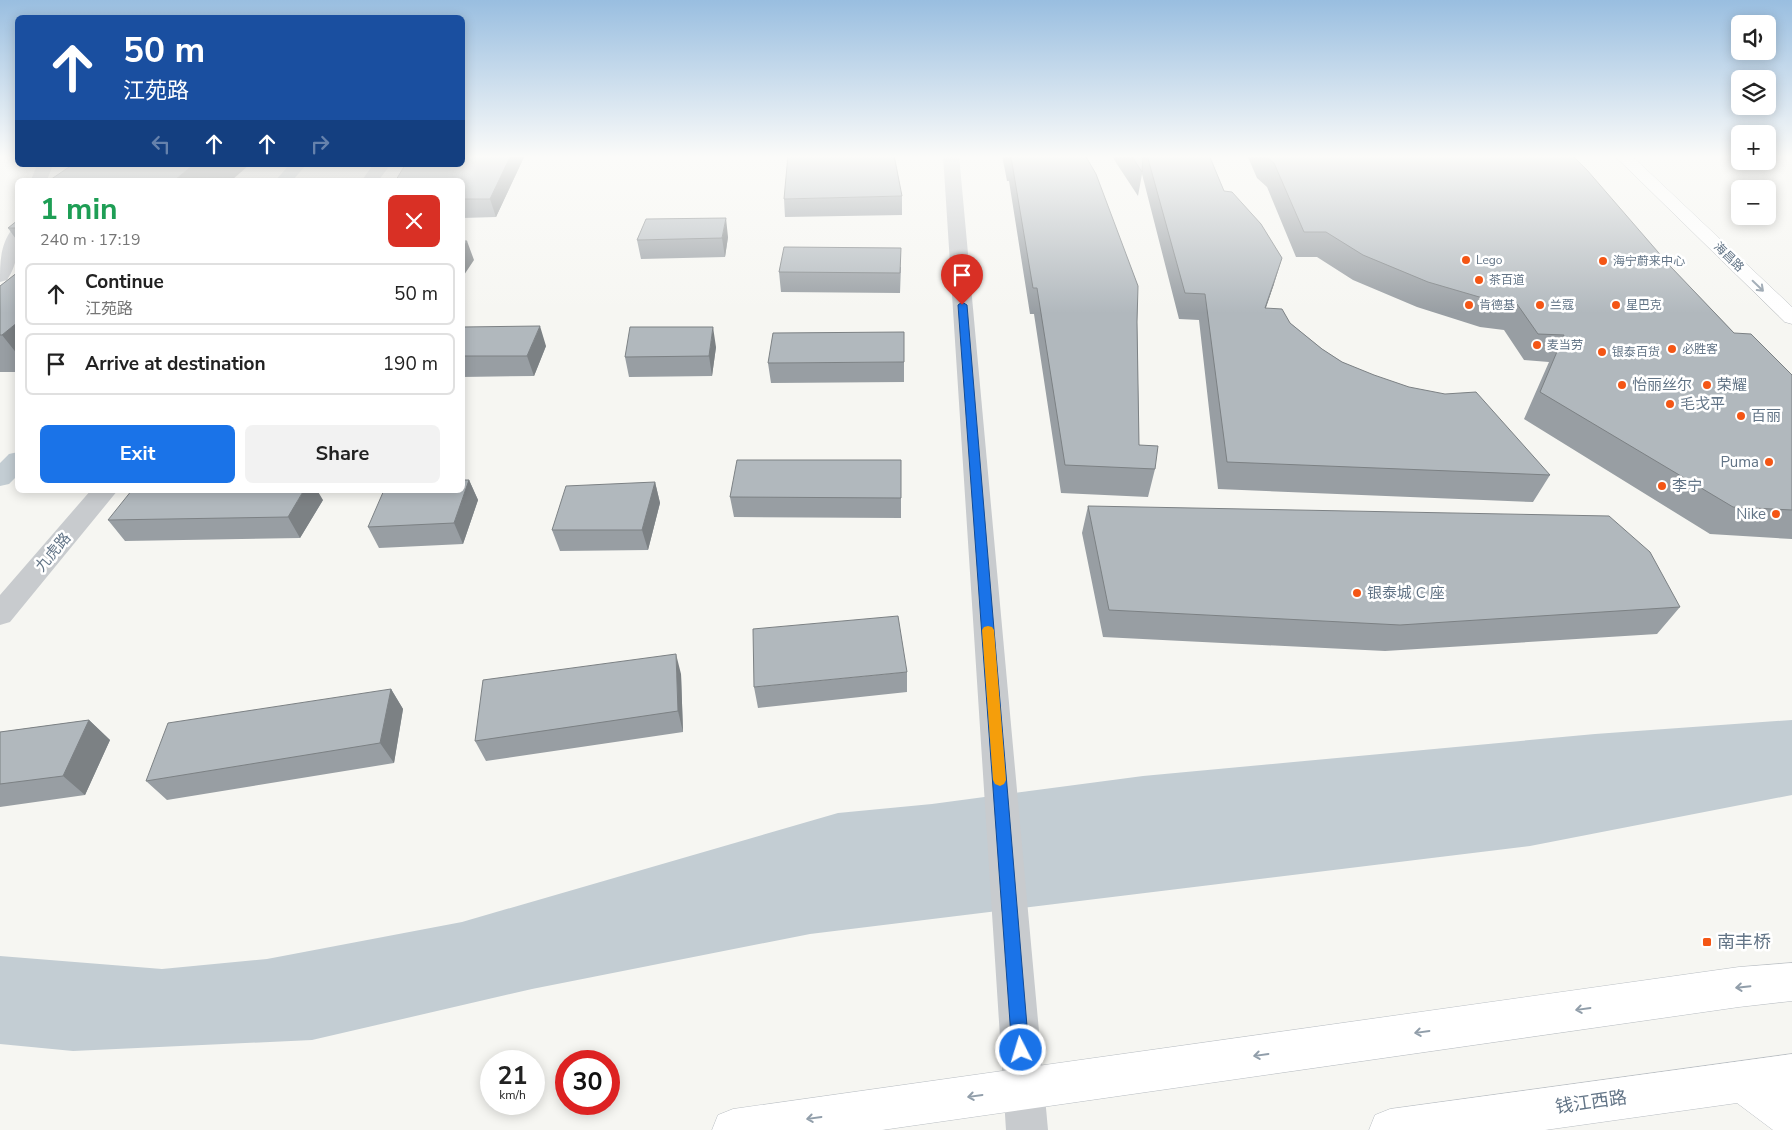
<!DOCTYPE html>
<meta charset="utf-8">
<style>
:root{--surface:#fff;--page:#f2f2f2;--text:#222;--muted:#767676;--line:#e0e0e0;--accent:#1a73e8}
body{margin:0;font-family:"Nunito Sans","Noto Sans SC",sans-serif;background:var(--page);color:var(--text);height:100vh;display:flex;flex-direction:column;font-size:19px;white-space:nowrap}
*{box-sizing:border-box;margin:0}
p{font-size:16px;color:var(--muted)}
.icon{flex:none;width:28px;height:28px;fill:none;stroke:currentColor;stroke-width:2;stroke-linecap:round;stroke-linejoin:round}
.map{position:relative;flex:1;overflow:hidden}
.sheet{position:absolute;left:15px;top:178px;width:450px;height:315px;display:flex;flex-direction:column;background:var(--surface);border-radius:8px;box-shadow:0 2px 12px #0003}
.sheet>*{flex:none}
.banner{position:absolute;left:15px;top:15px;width:450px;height:152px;border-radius:8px;box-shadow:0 2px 12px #0003;background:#1a4fa0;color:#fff;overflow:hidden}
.buttons{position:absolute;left:1731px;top:15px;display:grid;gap:10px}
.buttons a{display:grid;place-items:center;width:45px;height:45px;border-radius:8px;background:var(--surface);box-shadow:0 2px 12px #0003;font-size:25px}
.speed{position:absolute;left:480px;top:1050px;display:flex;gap:10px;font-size:25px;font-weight:700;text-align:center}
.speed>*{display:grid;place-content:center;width:65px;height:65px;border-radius:50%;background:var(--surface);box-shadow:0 2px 12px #0003;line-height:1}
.speed small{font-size:12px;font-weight:400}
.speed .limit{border:8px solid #d22;background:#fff;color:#111}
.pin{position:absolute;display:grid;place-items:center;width:42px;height:42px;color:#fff;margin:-51px -21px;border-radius:50% 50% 50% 0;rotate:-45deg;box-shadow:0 0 5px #0007}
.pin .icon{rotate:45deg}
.me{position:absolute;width:55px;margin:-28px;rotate:355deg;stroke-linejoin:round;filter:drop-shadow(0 0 4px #0008)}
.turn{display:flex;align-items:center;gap:18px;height:105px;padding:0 25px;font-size:22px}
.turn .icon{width:65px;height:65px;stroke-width:2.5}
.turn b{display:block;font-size:35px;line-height:42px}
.lanes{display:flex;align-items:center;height:48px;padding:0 25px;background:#0003;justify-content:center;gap:25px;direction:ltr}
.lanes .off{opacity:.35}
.round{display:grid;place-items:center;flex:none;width:52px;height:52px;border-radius:8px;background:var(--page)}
.overview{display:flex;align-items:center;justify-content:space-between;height:85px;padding:0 25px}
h1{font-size:30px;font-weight:700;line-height:38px;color:#1e9e55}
.cta{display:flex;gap:10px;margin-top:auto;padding:10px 25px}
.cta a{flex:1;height:58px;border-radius:8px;background:var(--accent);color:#fff;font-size:20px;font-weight:700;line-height:58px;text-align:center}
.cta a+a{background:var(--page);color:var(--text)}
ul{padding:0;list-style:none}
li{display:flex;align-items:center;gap:15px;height:62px;margin:0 10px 8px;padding:0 15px;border:2px solid var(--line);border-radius:8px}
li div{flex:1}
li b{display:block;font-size:19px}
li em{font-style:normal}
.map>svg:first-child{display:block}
</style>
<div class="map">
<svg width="1792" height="1130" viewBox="0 0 1792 1130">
<rect width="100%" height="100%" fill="#f6f6f2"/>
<path fill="#c3cdd3" d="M1792,720V795L1530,846L810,934L532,989L312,1040L73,1051L0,1044V956L162,969L267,959L462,922L838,813L932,804L1143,776L1595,734Z"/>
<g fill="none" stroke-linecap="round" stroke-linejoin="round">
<path fill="#c3cdd3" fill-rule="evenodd" d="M289,165H306L293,180H276Z
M18,452V475L9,484L0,486V463L9,454Z"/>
<g stroke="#b9bec3" stroke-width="1">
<path id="secondary" d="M1792,963V1001L1739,1007L882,1130H712L718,1115L733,1109L1739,967Z
M1792,1054V1130H1773L1737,1103L1545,1130H1369L1375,1115L1390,1109Z"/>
</g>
<g stroke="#b8bcc0" stroke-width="1">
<path id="primary" d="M1614,155H1631L1792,307V324L1785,322Z"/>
</g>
<path fill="#c8cbce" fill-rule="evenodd" d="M943,155H959L1048,1130H1006Z
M37,165H53L47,180H31Z
M18,228C18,247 18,264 7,280L0,282C0,262 0,246 12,229Z"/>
<path fill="#c8cbce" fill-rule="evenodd" d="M373,165H390L379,180H362Z
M91,490H118L10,622L0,625V595Z"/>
<use href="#secondary" fill="#fff" fill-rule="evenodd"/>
<use href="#primary" fill="#fff" fill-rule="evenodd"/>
</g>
<path fill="#989ea3" d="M462,155H525L496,217L462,218Z
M1002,155H1085L1137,322L1139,445L1155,469L1148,497L1061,493L1034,314H1030L1009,181H1007Z
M1111,155H1209L1224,191L1274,284L1265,309L1290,323L1322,349L1342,362L1550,475L1533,502L1218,489L1199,320L1179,319L1142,174L1138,196Z
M1247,155H1572L1671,267L1734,333L1792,375V539L1710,534L1524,419L1549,362L1524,360L1504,330L1480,327L1417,307L1353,280L1317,257H1296L1267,187L1257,178Z
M902,196V215L785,217L784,199Z
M18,220V242L8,228Z
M728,237L725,257L641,259L637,240Z
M901,267L900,293L781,292L779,272Z
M18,272V372H0V286Z
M462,327L546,346L534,376L462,377Z
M716,347L712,376L629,377L625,357Z
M904,362V382L771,383L768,363Z
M901,460V518L734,517L730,497Z
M469,480L478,500L463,544L379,548L368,527Z
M655,482L660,503L648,550L560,551L552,530Z
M323,500L300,538L125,541L108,520Z
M1088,506L1680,607L1657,634L1385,651L1103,637L1082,533Z
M907,672V692L758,708L754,687Z
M681,674L683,732L486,761L475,741Z
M391,689L403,709L394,763L167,800L146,781Z
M89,720L110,740L85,795L0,807V732Z"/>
<path fill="#7c8184" d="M511,155H525L496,217L490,199Z
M193,165H249L232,180H175Z
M726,218L728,237L725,257L722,238Z
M467,241L474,260L462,278V248Z
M1282,258L1274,284L1257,334L1265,308Z
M18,322V355L2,335Z
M540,326L546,346L534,376L527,356Z
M713,327L716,347L712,376L709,356Z
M469,480L478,500L463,544L454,523Z
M655,482L660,503L648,550L642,530Z
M304,490H317L323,500L300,538L288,517Z
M676,654L681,674L683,732L678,711Z
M391,689L403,709L394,763L380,743Z
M89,720L110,740L85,795L63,776Z"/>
<path fill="#b1b8bd" stroke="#7c8184" d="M462,155H511L490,199H462V180H396L405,165H462Z
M788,155H894L902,196L784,199Z
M1009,155H1085L1096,174L1138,286L1137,322L1139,445L1158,446L1155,469L1065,465L1037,288H1033L1011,157H1009Z
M1131,155H1143L1142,172Z
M1147,155H1209L1224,191L1232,192L1261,224L1282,258L1265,308L1282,309L1290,323L1322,349L1342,362L1374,375L1409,387L1445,394L1476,392L1550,475L1227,462L1205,294L1185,293Z
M1264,155H1572L1587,170L1671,267L1734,333L1751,334L1792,375V510L1733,507L1540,392L1564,335L1538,334L1517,304L1493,301L1428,282L1363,255L1326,232H1304L1274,163Z
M72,165H193L175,180H50Z
M726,218L722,238L637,240L646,219Z
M18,220V228H8Z
M462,241H467L462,248Z
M784,247L901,248L900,273L779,272Z
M18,272V322L2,335H0V286Z
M540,326L527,356H462V327Z
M630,327H713L709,356L625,357Z
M904,332V362L768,363L773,333Z
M737,460H901V498L730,497Z
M462,480H469L454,523L368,527L384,490H462Z
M655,482L642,530H552L566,486Z
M132,490H304L288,517L108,520Z
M1088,506L1609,516L1650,552L1680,607L1400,625L1109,610Z
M898,616L907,672L754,687L753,629Z
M676,654L678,711L475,741L483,680Z
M391,689L380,743L146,781L168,723Z
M89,720L63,776L0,784V732Z"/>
<defs><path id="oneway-shaft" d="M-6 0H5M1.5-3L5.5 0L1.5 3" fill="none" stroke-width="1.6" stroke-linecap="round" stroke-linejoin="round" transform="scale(1.25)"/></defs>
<g stroke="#919eaa">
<use href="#oneway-shaft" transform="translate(1758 286) rotate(44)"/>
<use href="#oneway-shaft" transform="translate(1743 987) rotate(174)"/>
<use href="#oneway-shaft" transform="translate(1583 1009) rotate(172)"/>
<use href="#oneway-shaft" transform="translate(1422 1032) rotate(172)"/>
<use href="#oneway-shaft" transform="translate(1261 1055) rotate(172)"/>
<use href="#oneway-shaft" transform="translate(975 1096) rotate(172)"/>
<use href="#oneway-shaft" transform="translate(814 1118) rotate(172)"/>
</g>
<linearGradient id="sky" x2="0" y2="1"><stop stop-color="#99bee0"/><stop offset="0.5" stop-color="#fbfbf9"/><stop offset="1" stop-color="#fbfbf9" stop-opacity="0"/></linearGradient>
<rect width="1792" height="313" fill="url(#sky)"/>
<path fill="#1a73e8" stroke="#114b97" d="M962,302L967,305L1029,1050L1027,1056L1021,1058L1015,1056L1012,1050L958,305Z"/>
<path fill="#f59e0b" d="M988,626L992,627L994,630L1006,780L1004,784L1000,786L995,784L993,780L982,630L984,627Z"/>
<g fill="#f45615" stroke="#fff" stroke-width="2">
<circle cx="1466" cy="260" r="5"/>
<circle cx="1603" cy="261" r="5"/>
<circle cx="1479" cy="280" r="5"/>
<circle cx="1469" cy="305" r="5"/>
<circle cx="1540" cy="305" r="5"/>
<circle cx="1616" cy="305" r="5"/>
<circle cx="1537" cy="345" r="5"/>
<circle cx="1672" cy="349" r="5"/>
<circle cx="1602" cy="352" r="5"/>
<circle cx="1622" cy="385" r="5"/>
<circle cx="1707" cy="385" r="5"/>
<circle cx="1670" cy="404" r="5"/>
<circle cx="1741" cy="416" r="5"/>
<circle cx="1769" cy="462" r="5"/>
<circle cx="1662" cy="486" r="5"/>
<circle cx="1776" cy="514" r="5"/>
<circle cx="1357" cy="593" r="5"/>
<rect x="1702" y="937" width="10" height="10" rx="2.5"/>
</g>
<g text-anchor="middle" stroke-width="5" stroke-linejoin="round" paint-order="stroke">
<g font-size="12" fill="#627486" stroke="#fff">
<text transform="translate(1729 257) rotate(44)" y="4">海昌路</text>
</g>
<g font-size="12" fill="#627486" stroke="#fff" text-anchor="start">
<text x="1476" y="264">Lego</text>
<text x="1613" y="265">海宁蔚来中心</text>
<text x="1489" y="284">茶百道</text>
<text x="1479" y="309">肯德基</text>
<text x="1550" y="309">兰蔻</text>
<text x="1626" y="309">星巴克</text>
<text x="1547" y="349">麦当劳</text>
<text x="1682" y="353">必胜客</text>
<text x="1612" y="356">银泰百货</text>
</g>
<g font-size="15" fill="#627486" stroke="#fff" text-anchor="start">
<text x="1632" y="390">怡丽丝尔</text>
<text x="1717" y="390">荣耀</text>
<text x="1680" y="409">毛戈平</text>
<text x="1751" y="421">百丽</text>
<text x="1759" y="467" text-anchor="end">Puma</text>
<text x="1672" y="491">李宁</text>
<text x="1766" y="519" text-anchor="end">Nike</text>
<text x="1367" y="598">银泰城 C 座</text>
</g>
<g font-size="15" fill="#627486" stroke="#fff">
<text transform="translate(53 552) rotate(-50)" y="5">九虎路</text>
</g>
<g font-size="18" fill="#627486" stroke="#fff" text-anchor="start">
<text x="1717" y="948">南丰桥</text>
</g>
<g font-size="18" fill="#627486" stroke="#fff">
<text transform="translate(1591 1102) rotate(-8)" y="6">钱江西路</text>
</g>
</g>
</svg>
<div class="buttons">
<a><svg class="icon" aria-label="sound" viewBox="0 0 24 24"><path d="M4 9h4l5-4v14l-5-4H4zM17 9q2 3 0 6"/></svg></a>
<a><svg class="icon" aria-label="layers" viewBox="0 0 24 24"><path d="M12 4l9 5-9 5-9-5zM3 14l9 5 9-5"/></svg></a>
<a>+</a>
<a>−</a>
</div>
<div class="speed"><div>21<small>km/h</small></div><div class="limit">30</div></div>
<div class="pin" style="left:962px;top:305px;background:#d93025"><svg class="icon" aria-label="arrive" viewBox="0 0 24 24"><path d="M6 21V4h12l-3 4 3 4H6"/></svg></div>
<svg class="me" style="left:1021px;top:1050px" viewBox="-20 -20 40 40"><circle r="17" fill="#1a73e8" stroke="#fff" stroke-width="3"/><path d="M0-11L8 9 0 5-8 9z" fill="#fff"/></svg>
<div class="banner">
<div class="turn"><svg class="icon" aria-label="ahead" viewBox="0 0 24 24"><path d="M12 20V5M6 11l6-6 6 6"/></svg><div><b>50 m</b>江苑路</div></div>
<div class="lanes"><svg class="icon off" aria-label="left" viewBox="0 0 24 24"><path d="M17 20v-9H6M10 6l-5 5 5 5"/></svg><svg class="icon" aria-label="ahead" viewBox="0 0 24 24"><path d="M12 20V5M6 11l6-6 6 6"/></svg><svg class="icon" aria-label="ahead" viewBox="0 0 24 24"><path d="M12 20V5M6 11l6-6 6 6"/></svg><svg class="icon off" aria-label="right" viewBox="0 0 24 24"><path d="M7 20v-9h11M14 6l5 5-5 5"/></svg></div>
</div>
<section class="sheet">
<div class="overview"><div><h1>1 min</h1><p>240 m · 17:19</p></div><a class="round" style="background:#d93025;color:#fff"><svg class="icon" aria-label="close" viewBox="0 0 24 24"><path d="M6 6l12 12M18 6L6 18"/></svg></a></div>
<ul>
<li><svg class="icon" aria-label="ahead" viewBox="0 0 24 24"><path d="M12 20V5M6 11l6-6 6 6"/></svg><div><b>Continue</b><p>江苑路</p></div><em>50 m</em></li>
<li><svg class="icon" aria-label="arrive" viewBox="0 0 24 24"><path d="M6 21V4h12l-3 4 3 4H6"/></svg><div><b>Arrive at destination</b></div><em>190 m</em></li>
</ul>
<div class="cta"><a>Exit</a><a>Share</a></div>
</section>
</div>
